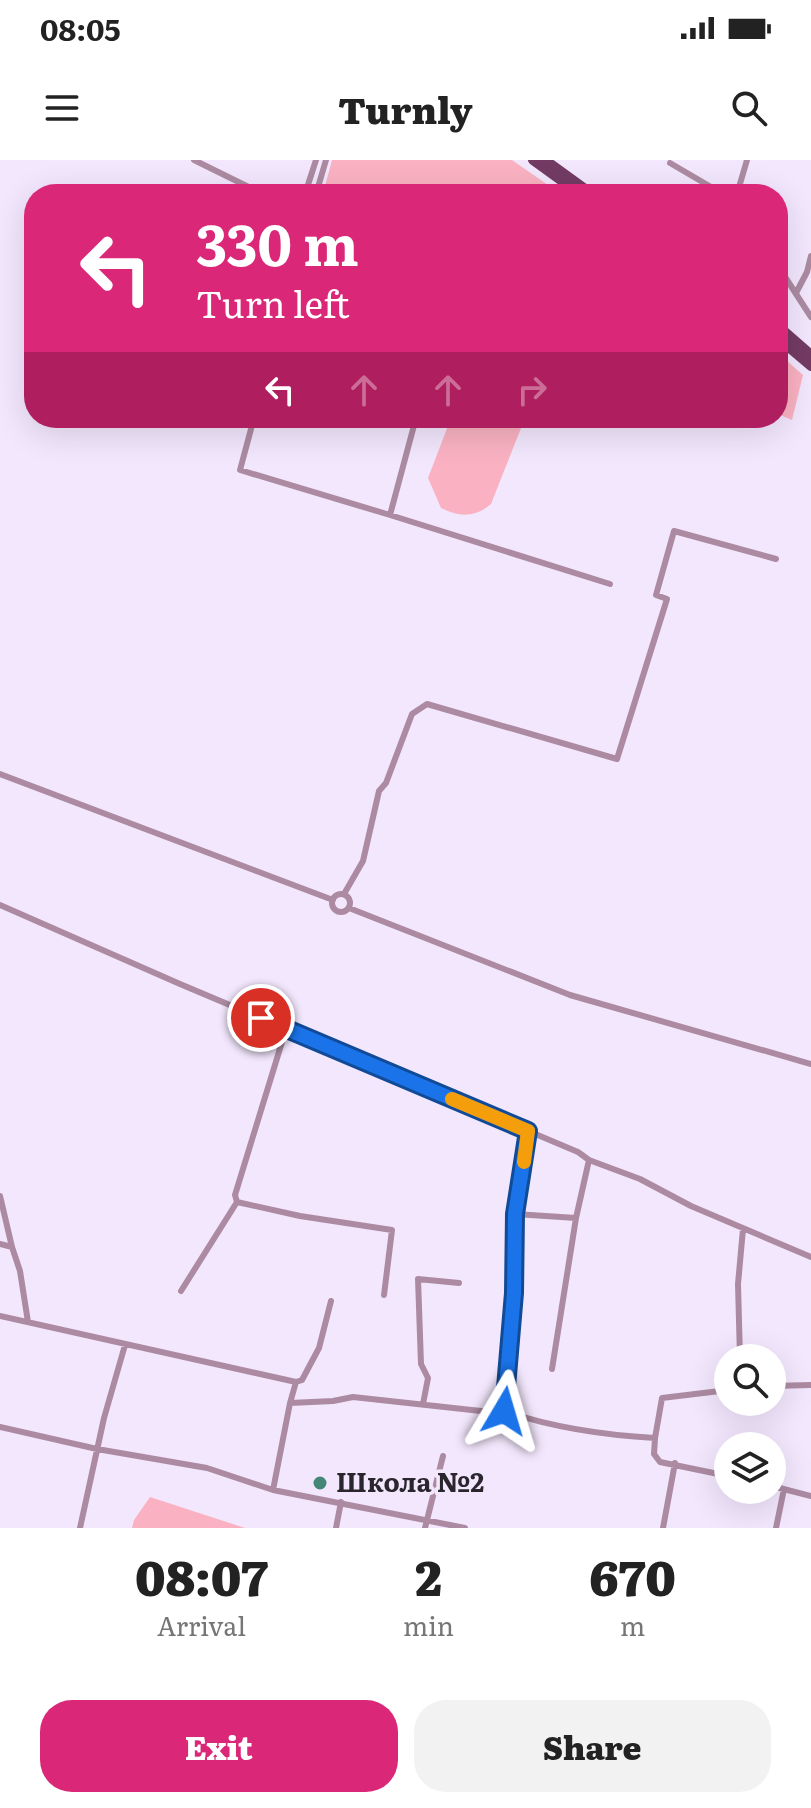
<!DOCTYPE html>
<meta charset="utf-8">
<style>
:root{--surface:#fff;--page:#f2f2f2;--text:#222;--muted:#767676;--accent:#db2777}
body{margin:0;font-family:Literata,serif;background:var(--page);color:var(--text);height:100vh;display:flex;flex-direction:column;font-size:30px;white-space:nowrap}
*{box-sizing:border-box;margin:0}
p{font-size:26px;color:var(--muted)}
.icon{flex:none;width:44px;height:44px;fill:none;stroke:currentColor;stroke-width:2;stroke-linecap:round;stroke-linejoin:round}
.map{position:relative;height:1368px;overflow:hidden}
.details{display:flex;flex-direction:column;background:var(--surface);flex:1}
.details>*{flex:none}
.banner{position:absolute;left:24px;top:24px;width:764px;height:244px;border-radius:32px;box-shadow:0 8px 32px #0002;background:#db2777;color:#fff;overflow:hidden}
.fabs{position:absolute;left:714px;top:1184px;display:grid;gap:16px}
.fabs a{display:grid;place-items:center;width:72px;height:72px;border-radius:50%;background:var(--surface);box-shadow:0 8px 32px #0002;font-size:40px}
.pin{position:absolute;display:grid;place-items:center;width:68px;height:68px;color:#fff;margin:-34px;border:4px solid #fff;border-radius:50%;box-shadow:0 2px 8px #0007}
.me{position:absolute;width:88px;margin:-44px;rotate:7deg;stroke-linejoin:round;filter:drop-shadow(0 0 6px #0008)}
.turn{display:flex;align-items:center;gap:28px;height:168px;padding:0 40px;font-size:36px}
.turn .icon{width:104px;height:104px;stroke-width:2.5}
.turn b{display:block;font-size:56px;line-height:68px}
.lanes{display:flex;align-items:center;height:76px;padding:0 40px;background:#0003;justify-content:center;gap:40px;direction:ltr}
.lanes .off{opacity:.35}
.eta{display:flex;justify-content:space-evenly;align-items:center;height:136px;text-align:center}
.eta b{font-size:48px;font-weight:800;line-height:56px}
.primary-button{display:flex;gap:16px;margin-top:auto;padding:16px 40px}
.primary-button a{flex:1;height:92px;border-radius:32px;background:var(--accent);color:#fff;font-size:32px;font-weight:800;line-height:92px;text-align:center}
.primary-button a+a{background:var(--page);color:var(--text)}
.status{display:flex;justify-content:space-between;align-items:center;height:56px;padding:0 40px;background:var(--surface);direction:ltr}
.status svg{height:22px;fill:currentColor}
header{display:flex;justify-content:space-between;align-items:center;height:104px;padding:0 40px;background:var(--surface);font-size:36px;font-weight:800}
.map>svg:first-child{display:block}
</style>
<div class="status"><b>08:05</b><svg viewBox="0 0 49 12"><path d="M0 12V9h3v3zM5 12V6h3v6zM10 12V3h3v9zM15 12V0h3v12zM26 1h20v11H26zM47 4h2v5h-2z"/></svg></div>
<header><svg class="icon" aria-label="menu" viewBox="0 0 24 24"><path d="M4 6h16M4 12h16M4 18h16"/></svg>Turnly<svg class="icon" aria-label="search" viewBox="0 0 24 24"><circle cx="10" cy="10" r="6"/><path d="M15 15l6 6"/></svg></header>
<div class="map">
<svg width="811" height="1368" viewBox="0 0 811 1368">
<rect width="100%" height="100%" fill="#f3e7fd"/>
<path fill="#fab2c2" d="M332,0H512L561,34H323Z
M778,193L803,215L792,260L778,254Z
M451,258H525L491,344C475,358 459,357 441,348L428,318Z
M150,1337L245,1368H132L134,1360Z"/>
<g fill="none" stroke-linecap="round" stroke-linejoin="round">
<path stroke="#ac8ba2" stroke-width="6" d="M194,0L263,34
M670,3L723,34
M305,34L316,0
M316,34L326,0
M737,34L747,0
M778,106L811,157
M796,133L807,112L811,96
M254,258L240,310L390,355L416,258
M390,355L610,424
M0,614L333,740
M332 743a9 9 0 1 1 18 0a9 9 0 1 1-18 0Z
M344,734L363,701L379,631L386,623L412,554L427,544L617,599L667,439L656,435L674,371L776,399
M0,745L180,824L578,992L589,1000
M349,748L570,835L811,904
M0,1036L12,1087
M237,1042L300,1056L392,1070L384,1135
M515,1054L528,971
M0,1084L12,1087L20,1111L28,1162
M181,1131L237,1042L235,1035L286,869
M0,1156L296,1222L290,1243L333,1241L353,1237L490,1252L504,1251L514,1133L515,1054L576,1058
M740,1198L738,1124L743,1069
M552,1209L576,1058L589,1000L640,1019L691,1046L811,1097
M296,1222L302,1220L319,1188L331,1141
M772,1226L811,1225
M423,1244L428,1218L421,1204L418,1119L459,1123
M504,1251C554,1268 603,1275 655,1278L654,1294L660,1302L728,1316
M0,1267L97,1289L207,1308L273,1330L465,1368
M655,1278L662,1238L728,1230
M772,1326L811,1336
M273,1330L290,1243
M80,1368L104,1258L125,1185
M336,1368L341,1342
M425,1368L443,1296
M663,1368L675,1303
M776,1368L784,1329"/>
<path stroke="#733b64" stroke-width="10" d="M533,0L580,34
M545,0L592,34
M778,166L811,195
M778,178L811,206"/>
</g>
<g fill="none" stroke-linecap="round" stroke-linejoin="round">
<g stroke="#114b97" stroke-width="20">
<path id="route" d="M261,858L528,971L515,1054L514,1133L504,1251"/>
</g>
<use href="#route" stroke="#1a73e8" stroke-width="14"/>
<path stroke="#f59e0b" stroke-width="14" d="M452,939L528,971L524,1002"/>
</g>
<circle fill="#448779" stroke="#f3e7fd" stroke-width="3" cx="320" cy="1323" r="8"/>
<g text-anchor="middle" stroke-width="7" stroke-linejoin="round" paint-order="stroke">
<g font-size="26" font-weight="bold" fill="#2a262e" stroke="#f3e7fd" text-anchor="start">
<text x="336" y="1332">Школа №2</text>
</g>
</g>
</svg>
<div class="fabs">
<a><svg class="icon" aria-label="search" viewBox="0 0 24 24"><circle cx="10" cy="10" r="6"/><path d="M15 15l6 6"/></svg></a>
<a><svg class="icon" aria-label="layers" viewBox="0 0 24 24"><path d="M12 4l9 5-9 5-9-5zM3 14l9 5 9-5"/></svg></a>
</div>
<div class="pin" style="left:261px;top:858px;background:#d93025"><svg class="icon" aria-label="arrive" viewBox="0 0 24 24"><path d="M6 21V4h12l-3 4 3 4H6"/></svg></div>
<svg class="me" style="left:504px;top:1251px" viewBox="-20 -20 40 40"><path d="M0-17L14 15 0 8-14 15z" fill="#1a73e8" stroke="#fff" stroke-width="4"/></svg>
<div class="banner">
<div class="turn"><svg class="icon" aria-label="left" viewBox="0 0 24 24"><path d="M17 20v-9H6M10 6l-5 5 5 5"/></svg><div><b>330 m</b>Turn left</div></div>
<div class="lanes"><svg class="icon" aria-label="left" viewBox="0 0 24 24"><path d="M17 20v-9H6M10 6l-5 5 5 5"/></svg><svg class="icon off" aria-label="ahead" viewBox="0 0 24 24"><path d="M12 20V5M6 11l6-6 6 6"/></svg><svg class="icon off" aria-label="ahead" viewBox="0 0 24 24"><path d="M12 20V5M6 11l6-6 6 6"/></svg><svg class="icon off" aria-label="right" viewBox="0 0 24 24"><path d="M7 20v-9h11M14 6l5 5-5 5"/></svg></div>
</div>
</div>
<section class="details">
<div class="eta">
<div><b>08:07</b><p>Arrival</p></div>
<div><b>2</b><p>min</p></div>
<div><b>670</b><p>m</p></div>
</div>
<div class="primary-button"><a>Exit</a><a>Share</a></div>
</section>
